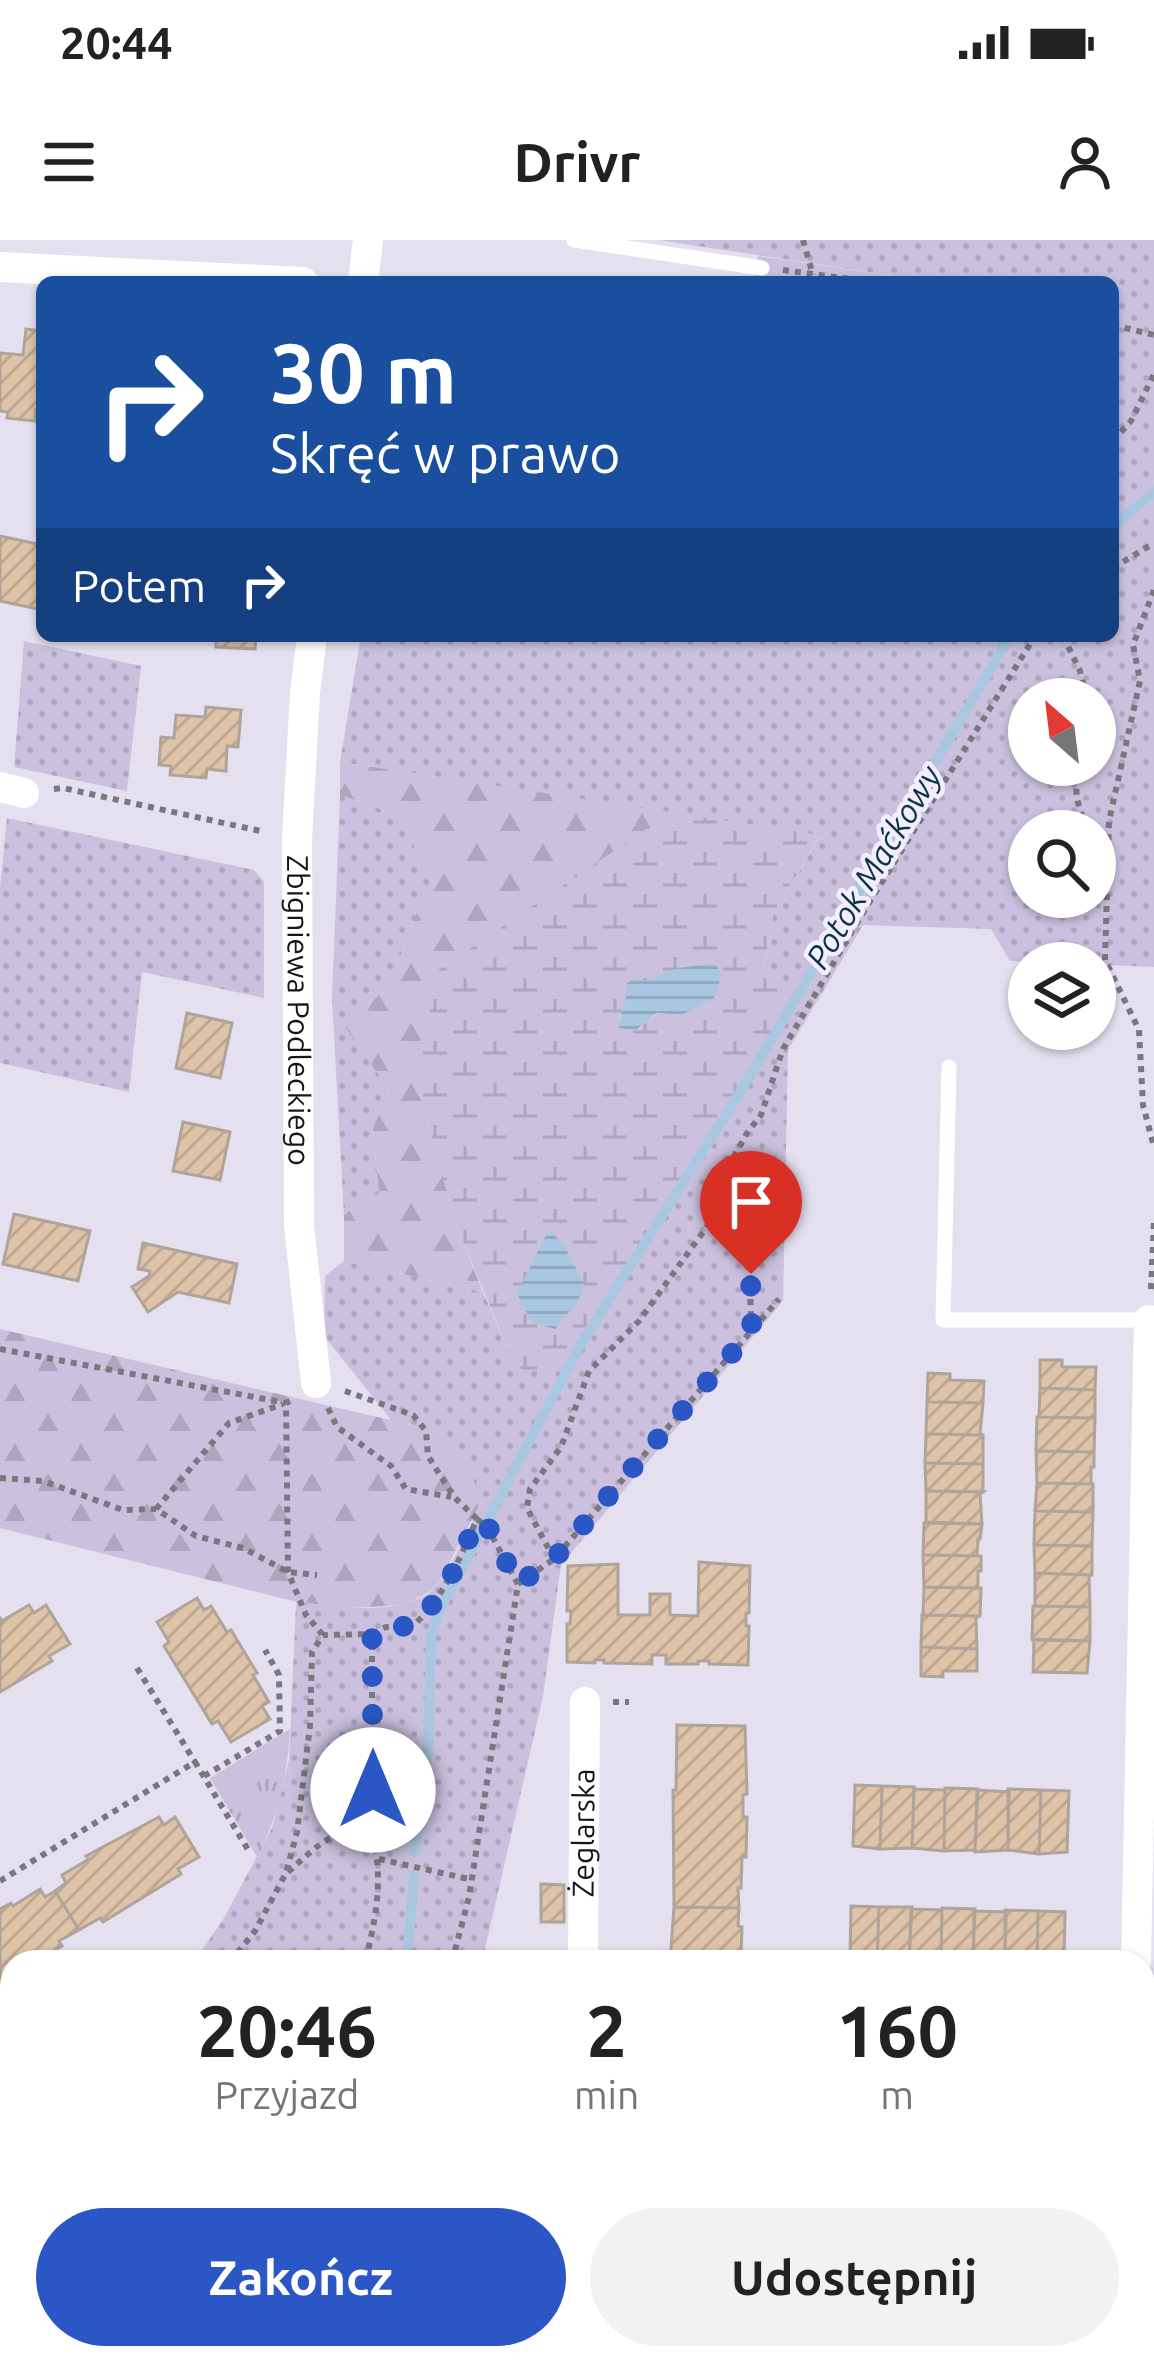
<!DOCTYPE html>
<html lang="pl">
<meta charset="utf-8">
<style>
:root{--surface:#fff;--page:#f2f2f2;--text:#222;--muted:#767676;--accent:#2b57c6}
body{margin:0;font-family:Ubuntu,sans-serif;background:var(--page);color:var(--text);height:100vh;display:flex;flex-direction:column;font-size:45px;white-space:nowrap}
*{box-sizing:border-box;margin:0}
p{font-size:39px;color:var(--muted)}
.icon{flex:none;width:66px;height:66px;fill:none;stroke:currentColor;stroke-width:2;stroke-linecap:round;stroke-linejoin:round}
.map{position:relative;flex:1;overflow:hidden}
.sheet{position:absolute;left:0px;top:1710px;width:1155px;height:420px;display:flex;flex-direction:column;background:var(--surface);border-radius:36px 36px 0 0;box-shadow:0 3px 9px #0004}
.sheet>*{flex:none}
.hud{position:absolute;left:36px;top:36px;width:1083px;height:366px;border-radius:18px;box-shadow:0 3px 9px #0004;background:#1a4fa0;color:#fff;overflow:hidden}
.needle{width:78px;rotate:332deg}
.tools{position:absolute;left:1008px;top:438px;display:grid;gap:24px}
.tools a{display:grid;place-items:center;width:108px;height:108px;border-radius:50%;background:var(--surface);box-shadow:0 3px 9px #0004;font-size:60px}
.pin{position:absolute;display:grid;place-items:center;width:102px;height:102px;color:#fff;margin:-123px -51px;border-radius:50% 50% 50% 0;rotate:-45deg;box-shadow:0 0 12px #0007}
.pin .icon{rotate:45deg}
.me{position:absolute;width:132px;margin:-66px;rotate:0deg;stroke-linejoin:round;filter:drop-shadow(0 0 9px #0008)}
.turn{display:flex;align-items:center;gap:42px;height:252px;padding:0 36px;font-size:54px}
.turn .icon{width:156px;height:156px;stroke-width:2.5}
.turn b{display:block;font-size:84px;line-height:102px}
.then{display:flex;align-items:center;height:114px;padding:0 36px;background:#0003;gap:24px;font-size:45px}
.eta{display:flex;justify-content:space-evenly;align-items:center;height:204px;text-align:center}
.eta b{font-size:72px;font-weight:700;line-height:84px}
.button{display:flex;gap:24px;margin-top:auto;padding:24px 36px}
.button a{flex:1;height:138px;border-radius:72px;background:var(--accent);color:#fff;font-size:48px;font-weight:700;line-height:138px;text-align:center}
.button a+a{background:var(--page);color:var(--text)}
.status{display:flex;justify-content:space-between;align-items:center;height:84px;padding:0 60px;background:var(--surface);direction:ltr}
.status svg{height:33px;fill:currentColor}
header{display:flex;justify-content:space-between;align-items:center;height:156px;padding:0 36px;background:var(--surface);font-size:54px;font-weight:700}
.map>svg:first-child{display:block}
</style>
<div class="status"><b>20:44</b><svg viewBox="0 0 49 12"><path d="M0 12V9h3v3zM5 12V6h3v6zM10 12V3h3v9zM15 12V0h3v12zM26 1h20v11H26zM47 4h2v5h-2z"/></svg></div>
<header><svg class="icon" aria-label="menu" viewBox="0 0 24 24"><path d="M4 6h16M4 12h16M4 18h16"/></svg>Drivr<svg class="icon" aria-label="person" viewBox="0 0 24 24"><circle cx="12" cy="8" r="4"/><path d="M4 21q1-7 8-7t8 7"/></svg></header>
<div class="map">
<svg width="1154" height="2130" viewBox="0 0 1154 2130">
<defs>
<pattern id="grass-dots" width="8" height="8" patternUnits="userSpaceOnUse" patternTransform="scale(3)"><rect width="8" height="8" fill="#cbc1de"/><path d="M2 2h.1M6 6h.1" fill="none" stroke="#aea5be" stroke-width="1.8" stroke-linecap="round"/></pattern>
<pattern id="forest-firs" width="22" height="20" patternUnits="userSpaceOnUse" patternTransform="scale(3)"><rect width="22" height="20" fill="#cbc1de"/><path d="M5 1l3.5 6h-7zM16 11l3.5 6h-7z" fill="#aea5be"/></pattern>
<pattern id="wetland-marsh" width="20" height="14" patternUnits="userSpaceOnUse" patternTransform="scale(3)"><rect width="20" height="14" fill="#cbc1de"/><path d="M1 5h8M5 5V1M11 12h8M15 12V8" fill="none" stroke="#aea5be"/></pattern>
<pattern id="park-tufts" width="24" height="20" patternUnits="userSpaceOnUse" patternTransform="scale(3)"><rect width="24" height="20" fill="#cbc1de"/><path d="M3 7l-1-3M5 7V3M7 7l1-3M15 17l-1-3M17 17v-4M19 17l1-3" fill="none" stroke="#aea5be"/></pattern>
<pattern id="water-rules" width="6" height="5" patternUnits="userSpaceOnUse" patternTransform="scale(3)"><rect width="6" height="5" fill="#a9c7e0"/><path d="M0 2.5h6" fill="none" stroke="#91aac0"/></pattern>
<pattern id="building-hatch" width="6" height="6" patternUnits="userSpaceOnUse" patternTransform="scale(3)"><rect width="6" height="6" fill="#dec3a8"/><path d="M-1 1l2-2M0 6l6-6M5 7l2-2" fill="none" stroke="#bea790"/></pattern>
</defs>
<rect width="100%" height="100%" fill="#e5e0ef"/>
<path fill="url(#grass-dots)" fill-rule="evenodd" d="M658,0H1154V727L1010,721L991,689L863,685L788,810L783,1061L561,1325L543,1456L482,1722H194L224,1678L272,1588L289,1520L296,1362C336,1366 401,1378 434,1349C448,1336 474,1277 484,1257L416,1186L392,1181L324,1096L325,1036L344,1021L483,1052L512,1119L569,1128L736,859L796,757L764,729L773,675L820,596L340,522L361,396H1113V42H934ZM1029,459H1095V525H1029ZM1029,591H1095V657H1029Z
M24,401L141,426L127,551L14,527Z
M340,555L407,578L410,598L433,644L414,678L390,746L359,772L372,823L389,850L373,889L379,955L358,964L344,975L332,759Z
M7,578L254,630L264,642V758L142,732L129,852L0,823V647Z
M12,1911V2118H363L362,2130H0V1926Z"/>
<path fill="url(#forest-firs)" d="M340,522L695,576L645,590L417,844L457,987L483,1052L344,1021V975L358,964L379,954L373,889L389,850L346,788L359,772L390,746L414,678L433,644L410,598L407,578L340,555Z
M0,1089L416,1186L449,1201L484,1257L436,1348L405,1365L350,1368L297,1362L0,1288Z
M1111,2120V2130H940L941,2121Z"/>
<path fill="url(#wetland-marsh)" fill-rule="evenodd" d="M695,576L820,595L773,675L764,728L796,756L736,859L569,1128L523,1131L512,1119L457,987L417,844L437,731L645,590ZM673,730L713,758L682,775L658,773L636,790L619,779L628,753L638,742L650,741Z"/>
<path fill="url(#park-tufts)" d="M758,16L934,42H754Z
M290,1489C288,1534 278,1577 257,1617L210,1538Z"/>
<path fill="url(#water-rules)" d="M704,724L716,725L722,734L714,758L682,775L657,773L636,790L619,788C619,773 628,759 627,743L633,739C650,743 657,735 673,730C683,727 694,726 704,724Z
M549,989L564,1005L584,1044L578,1061L555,1089L531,1082L517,1053Z"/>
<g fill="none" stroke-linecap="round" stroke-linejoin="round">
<path stroke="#a9c7e0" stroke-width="10" d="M1113,287L1154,252
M415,1612L428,1515L431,1399L438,1373L581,1104L736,859L1010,396
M401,1722L408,1706L414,1635
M204,2130L205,2118"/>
</g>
<path fill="url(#building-hatch)" stroke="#afa499" stroke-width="3" d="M26,89L42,91V169H36L35,181L7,178L8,172L0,171V113L23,115Z
M0,296L42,305V370L0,361Z
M216,396H256L255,409L216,407Z
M206,467L241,470L238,507L227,506L226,531L207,529L206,538L170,535L171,526L159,525L161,497L174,498L176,475L205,477Z
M187,773L232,783L220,838L176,828Z
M183,882L230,892L220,940L173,931Z
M14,974L90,991L78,1041L3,1024Z
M143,1003L237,1024L229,1063L178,1052L148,1072L132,1047L149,1036L150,1031L138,1029Z
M1040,1120H1062V1127H1096L1095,1150L1040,1148Z
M928,1133L950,1134V1140L984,1141L983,1163L927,1162Z
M1040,1148L1095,1150V1178L1037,1177L1039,1176Z
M927,1162L983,1163L980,1194L983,1195L926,1194Z
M1037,1177L1095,1178L1094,1212L1036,1211Z
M926,1194L983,1195V1224L925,1223Z
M1036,1211L1094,1212V1227H1091V1243L1093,1244L1037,1243Z
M925,1223L983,1224V1252L926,1251Z
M1037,1243L1093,1244V1272L1035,1271Z
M926,1251L983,1252L980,1254L982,1284L926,1282Z
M1035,1271L1093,1272L1092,1306L1034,1305Z
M924,1283L982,1284L980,1299H978L977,1316H981L923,1315Z
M1034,1305L1092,1306V1335L1035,1333Z
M923,1315L981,1316V1331H978V1348H981L924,1347Z
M699,1322L750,1326L749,1373H746V1386H749L748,1425L709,1424V1421H698V1424H666V1415H652V1424L604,1423V1420H595V1423L567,1422V1384H570L571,1371H567L568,1326L618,1324V1375H650V1354H670V1375L698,1376Z
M1035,1333L1092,1335L1089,1336L1090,1367L1033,1366L1035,1365Z
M924,1347L981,1348L980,1376L923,1375Z
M197,1358L204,1370L211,1366L227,1392L231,1390L257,1433L253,1435L269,1462L262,1466L270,1479L231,1502L218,1481L212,1484L164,1406L169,1402L157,1382Z
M29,1365L34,1373L46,1365L70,1404L49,1416L52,1421L0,1452V1378L2,1381Z
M1033,1366L1090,1367V1401L1032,1399Z
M922,1375L980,1376L976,1378L977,1409L921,1407Z
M1031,1400L1090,1401L1087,1433L1033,1432L1034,1400Z
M921,1407L977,1409V1431H943V1437L921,1436Z
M677,1485L745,1486L747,1554L743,1555V1577H747L746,1617H742L741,1648H738L739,1668L674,1667L673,1550H676Z
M855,1545L882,1546L880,1609L853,1606Z
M882,1546L914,1547L912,1608L880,1609Z
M945,1548L978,1549L975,1610L944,1611Z
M914,1549L945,1550L944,1611L912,1608Z
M1008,1549L1041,1550L1039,1614L1008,1610Z
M977,1550L1009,1552L1008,1610L975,1612Z
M1041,1550L1069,1551L1067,1612L1039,1614Z
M159,1577L164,1585L175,1577L199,1617L178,1629L181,1634L103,1682L100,1678L79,1690L55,1651L66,1643L62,1635L89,1619L86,1616Z
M541,1644L564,1645V1682H541Z
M40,1649L45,1657L55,1651L79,1690L59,1701L62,1706L36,1722H12V1736L0,1744V1669L11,1663L13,1666Z
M851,1666L879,1667L877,1722H850Z
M674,1667L739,1668L738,1686L742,1687L741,1719H744V1722H670Z
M879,1667H912L909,1722H877Z
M942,1668L975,1669L973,1722H941Z
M911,1669L942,1670L941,1722H909Z
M1005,1670L1038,1671L1037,1722H1005Z
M974,1671L1006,1672L1005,1722H973Z
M1038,1671L1065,1672L1064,1722H1037Z
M666,2118H736V2129L739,2130H666Z"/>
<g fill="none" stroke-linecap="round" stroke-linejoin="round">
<path stroke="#7b7781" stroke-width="6" stroke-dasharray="6 6" stroke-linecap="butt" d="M803,0L813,35
M783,30L872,42
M1113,85L1154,95
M1113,201L1131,181L1154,134
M1113,328L1154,303
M1154,350L1133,405L1140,441L1109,581L1105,720L1139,790L1143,865L1154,907
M1063,396L1080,431L1087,459
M1079,525C1073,551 1077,567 1089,591
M54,549L63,548L265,592
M1095,601L1106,618
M1151,1049L1154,981
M753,1089C748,1066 753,1043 747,1020L728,1007L711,981L716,950L747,893L761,875L783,809L867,666L1035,396
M0,1109L286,1163
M345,1151L413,1175L426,1191L428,1216L454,1257L477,1279C460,1318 445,1356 413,1386L386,1387L372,1394
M290,1161L286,1163L288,1332L306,1375L322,1394
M328,1168L337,1187L391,1226L406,1249L451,1257
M0,1238L43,1241L123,1270L156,1269L196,1296L243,1308L288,1332L317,1335
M156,1269L229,1183L283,1164
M554,1319L527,1268L530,1249L561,1207L589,1131L639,1081L711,981
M518,1344L554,1319L779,1059
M137,1428L195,1522
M613,1462H629
M204,1536L280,1491L279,1435L265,1410
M379,1619L469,1639
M288,1632C316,1608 333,1585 372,1594
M0,1641L195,1522L250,1613
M230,1722L255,1691L286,1633L297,1592L310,1486L312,1412L323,1395L372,1394V1594C384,1636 376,1680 365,1722
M452,1722L469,1657L518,1344L487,1287L477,1279
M1143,1871L1154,1869
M0,1944L12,1935
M0,1954L12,1958
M0,2108L12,2105
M275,2118L279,2130
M182,2130L184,2118
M253,2130L255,2118"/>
<path stroke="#fff" stroke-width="15" d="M574,0L762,28
M949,827L943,1080H1149"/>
<g stroke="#fff" stroke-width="30">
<path d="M0,27L303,42"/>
<path d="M363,42L368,0"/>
<path id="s1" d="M312,396L305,453L297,599L299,985L316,1143"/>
<path d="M0,547L24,553"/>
<path id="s2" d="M583,1722L585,1462"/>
<path d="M1136,1722L1149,1080"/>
<path d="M579,2130V2118"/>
<path d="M1131,2130V2118"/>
</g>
</g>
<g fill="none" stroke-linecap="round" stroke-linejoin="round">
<path stroke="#2b57c6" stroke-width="21" stroke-dasharray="0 37.8" d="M373,1550L372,1394L386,1387L413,1386C445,1356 461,1318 477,1279L488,1287L518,1344L554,1319L753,1089L750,1076L751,1034"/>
</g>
<g text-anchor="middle" stroke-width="9" stroke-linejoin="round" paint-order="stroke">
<g font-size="30" fill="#161419" stroke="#f2eefc">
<text dy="10" stroke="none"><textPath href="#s1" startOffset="375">Zbigniewa Podleckiego</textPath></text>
<text dy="10" stroke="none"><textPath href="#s2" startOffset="129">Żeglarska</textPath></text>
</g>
<g font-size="33" font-style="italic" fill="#0c324c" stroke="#f2eefc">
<text transform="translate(873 627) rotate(-59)" y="12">Potok Maćkowy</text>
</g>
</g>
</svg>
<div class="tools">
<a><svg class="needle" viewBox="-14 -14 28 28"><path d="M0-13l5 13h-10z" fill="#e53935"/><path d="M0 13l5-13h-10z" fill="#767676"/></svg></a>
<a><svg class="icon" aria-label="search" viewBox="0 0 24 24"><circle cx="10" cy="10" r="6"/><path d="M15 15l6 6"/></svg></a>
<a><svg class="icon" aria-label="layers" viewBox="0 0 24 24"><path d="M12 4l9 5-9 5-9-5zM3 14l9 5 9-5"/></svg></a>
</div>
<div class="pin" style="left:751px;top:1034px;background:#d93025"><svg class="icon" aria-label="arrive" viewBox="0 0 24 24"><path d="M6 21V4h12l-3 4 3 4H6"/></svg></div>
<svg class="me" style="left:373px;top:1550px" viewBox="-20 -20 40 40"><circle r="19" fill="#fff"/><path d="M0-13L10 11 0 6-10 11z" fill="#2b57c6"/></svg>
<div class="hud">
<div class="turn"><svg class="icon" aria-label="right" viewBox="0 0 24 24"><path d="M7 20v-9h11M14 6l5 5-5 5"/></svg><div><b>30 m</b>Skręć w prawo</div></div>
<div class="then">Potem<svg class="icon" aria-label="right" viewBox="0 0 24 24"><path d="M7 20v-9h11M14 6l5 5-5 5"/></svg></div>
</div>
<section class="sheet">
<div class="eta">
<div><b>20:46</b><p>Przyjazd</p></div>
<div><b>2</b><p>min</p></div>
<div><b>160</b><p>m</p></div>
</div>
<div class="button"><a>Zakończ</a><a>Udostępnij</a></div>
</section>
</div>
